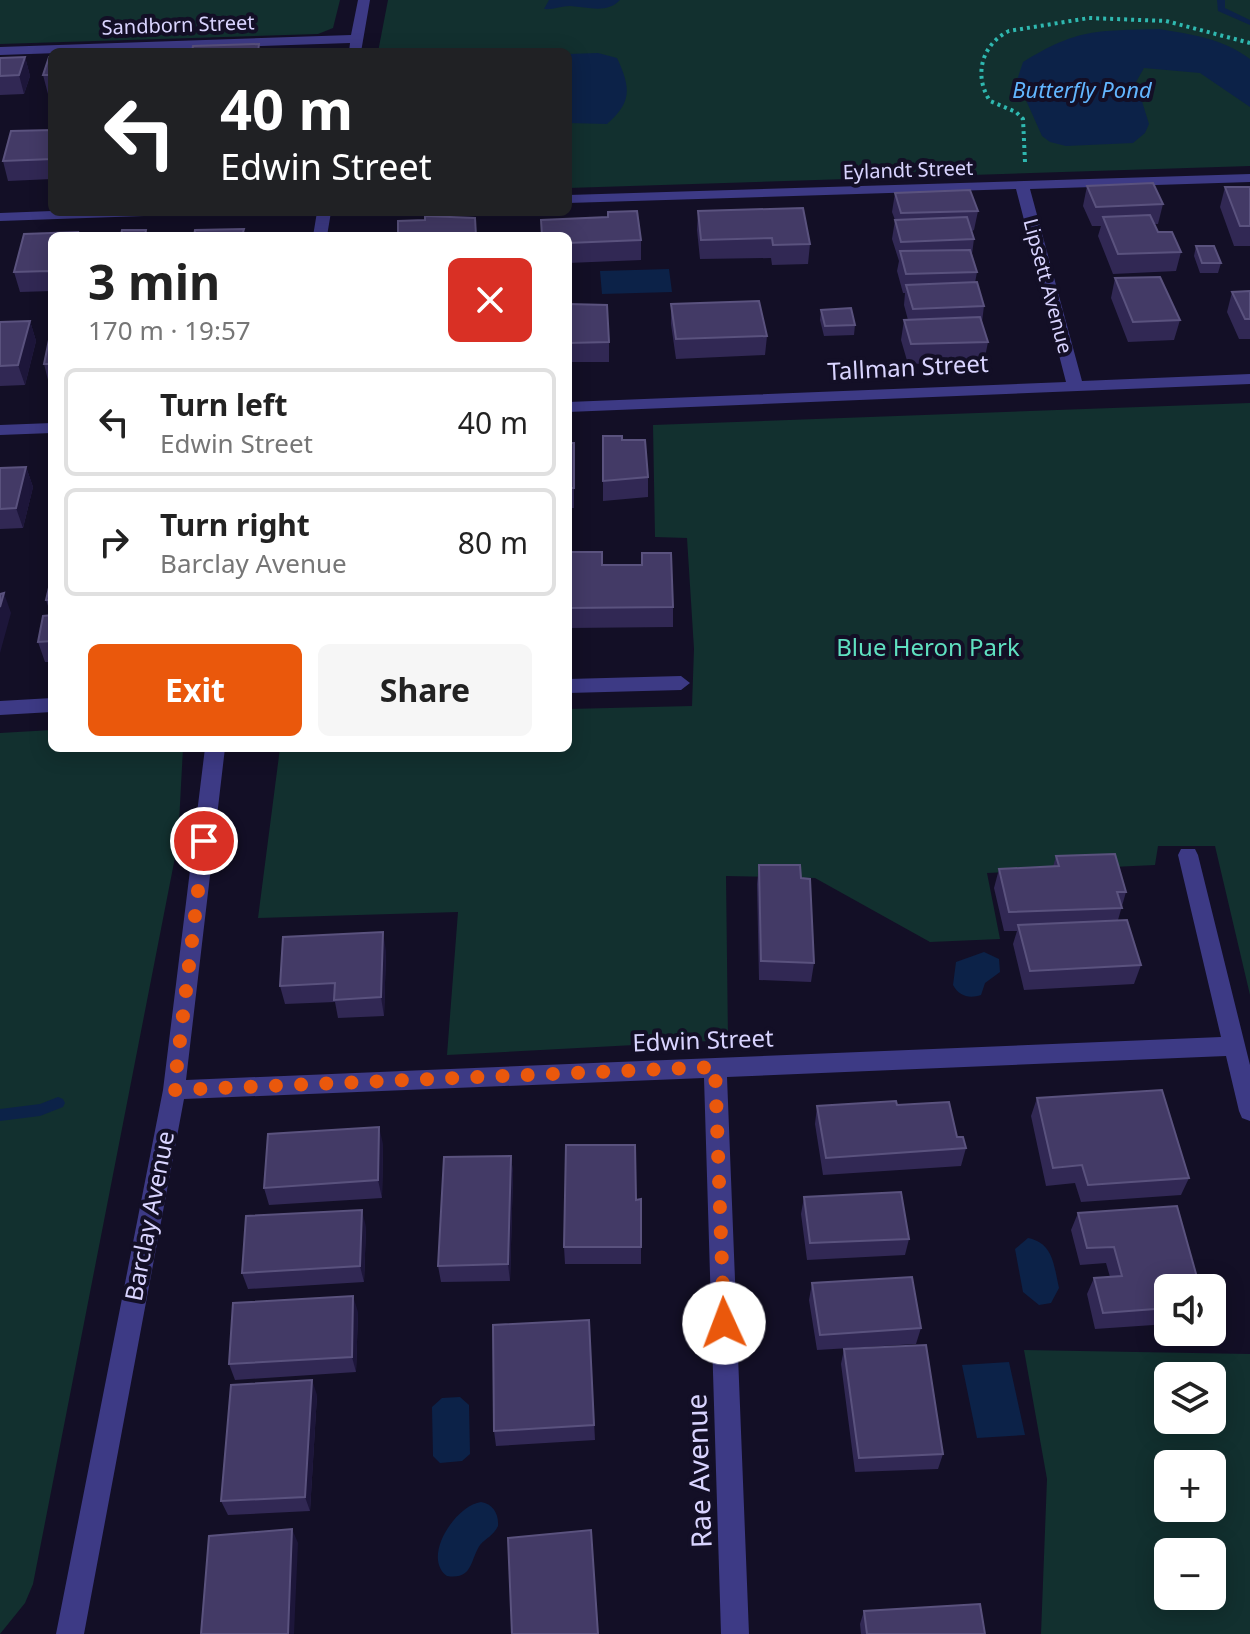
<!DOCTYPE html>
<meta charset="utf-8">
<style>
:root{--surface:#fff;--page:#f6f6f6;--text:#222;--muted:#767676;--line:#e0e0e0;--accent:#ea580c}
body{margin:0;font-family:"Noto Sans",sans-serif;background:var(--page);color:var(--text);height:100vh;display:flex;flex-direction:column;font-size:30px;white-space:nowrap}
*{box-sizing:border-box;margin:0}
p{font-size:26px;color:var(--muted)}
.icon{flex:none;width:44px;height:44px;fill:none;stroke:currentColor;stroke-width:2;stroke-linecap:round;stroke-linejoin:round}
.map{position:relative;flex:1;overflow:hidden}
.drawer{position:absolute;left:48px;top:232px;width:524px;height:520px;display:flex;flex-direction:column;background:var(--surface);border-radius:12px;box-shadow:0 4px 20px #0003}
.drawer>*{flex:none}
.banner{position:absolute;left:48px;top:48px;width:524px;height:168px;border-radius:12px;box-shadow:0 4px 20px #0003;background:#202124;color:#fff;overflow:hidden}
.buttons{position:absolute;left:1154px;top:1274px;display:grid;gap:16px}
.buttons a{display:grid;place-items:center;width:72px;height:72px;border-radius:12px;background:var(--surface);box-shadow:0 4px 20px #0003;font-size:40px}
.pin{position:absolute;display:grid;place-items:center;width:68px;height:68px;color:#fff;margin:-34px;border:4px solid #fff;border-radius:50%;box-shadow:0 2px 8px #0007}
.me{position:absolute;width:88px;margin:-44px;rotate:358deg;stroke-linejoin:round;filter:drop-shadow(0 0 6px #0008)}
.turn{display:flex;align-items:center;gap:28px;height:168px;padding:0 40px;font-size:36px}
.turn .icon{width:104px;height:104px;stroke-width:2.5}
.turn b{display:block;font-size:56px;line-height:68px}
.round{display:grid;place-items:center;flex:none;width:84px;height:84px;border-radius:12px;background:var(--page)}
.head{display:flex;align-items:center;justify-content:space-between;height:136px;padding:0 40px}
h1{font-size:48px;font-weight:700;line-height:60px}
.button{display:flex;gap:16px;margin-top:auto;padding:16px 40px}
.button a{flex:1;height:92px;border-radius:12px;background:var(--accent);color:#fff;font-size:32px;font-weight:700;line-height:92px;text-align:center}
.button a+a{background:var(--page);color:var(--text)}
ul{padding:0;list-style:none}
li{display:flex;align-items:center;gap:24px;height:108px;margin:0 16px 12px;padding:0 24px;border:4px solid var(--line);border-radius:12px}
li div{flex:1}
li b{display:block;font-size:30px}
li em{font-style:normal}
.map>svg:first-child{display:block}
</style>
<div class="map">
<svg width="1250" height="1634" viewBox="0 0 1250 1634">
<rect width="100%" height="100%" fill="#130f26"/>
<path fill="#12302f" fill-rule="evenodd" d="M0,0H340L333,28L318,34L0,44Z
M388,0H1250V166L568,188V52H378Z
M1250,403V995L1215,846H1158L1155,865L987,873L1000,939L930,942L815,878L726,876L728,1040L447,1055L458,912L258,918L280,748H568V709L692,706L694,649L687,538L655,537L653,425Z
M52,730V748H183L178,842L33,1584L25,1603L0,1634V733Z
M1024,1350L1250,1354V1634H1041L1047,1479ZM1168,1376H1212V1420H1168ZM1168,1464H1212V1508H1168ZM1168,1552H1212V1596H1168Z"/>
<path fill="#0c2248" d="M549,0H620C607,14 588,7 570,6C561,6 553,10 544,9Z
M1159,29C1191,34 1224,39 1250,59V107L1200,73L1144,68L1136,82L1149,124L1145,133L1133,143L1066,146L1050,142L1042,136L1017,80L1023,62C1078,28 1097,31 1159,29Z
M598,53L617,58C631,88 632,102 607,124L568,123V54Z
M669,269L672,292L602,294L600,271Z
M984,952L999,959L1000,972L985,983L981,995C969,999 959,996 953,985L956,962Z
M1028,1238C1054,1243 1054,1267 1059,1288L1051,1303L1039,1305L1023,1292L1015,1249Z
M1009,1362L1025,1435L977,1438L962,1365Z
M460,1397L469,1405L470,1454L462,1461L440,1463L433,1456L432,1407L442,1398Z
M481,1502C493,1504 499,1514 498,1526C493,1536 486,1538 480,1545C470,1560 473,1580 447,1576C421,1557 456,1505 481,1502Z"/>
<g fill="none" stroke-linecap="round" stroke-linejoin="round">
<path fill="#0c2248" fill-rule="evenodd" d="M1217,0H1225V8L1250,20V25L1218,11Z
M58,1097L63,1099L65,1103L63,1107L40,1116L0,1121V1109L40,1104Z"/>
<path stroke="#2fb8b0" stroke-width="4" stroke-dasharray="3 4" stroke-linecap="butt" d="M1025,162L1023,119L1016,112L990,101C973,75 982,44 1009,31L1089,18L1166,21L1250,43"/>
<path fill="#3d3a85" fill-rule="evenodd" d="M358,0H370L361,52H349L350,43L0,55V47L351,35Z
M1250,174V182L1030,189L1082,381L1250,374V384L568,412V402L1066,382L1016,189L568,203V195Z
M52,211V212H151L144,216L0,221V213Z
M317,212H331L327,236H313Z
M52,423V433L0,435V425Z
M681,676L690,683L681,690L568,693V679Z
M52,698V712L0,715V701Z
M205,748H225L186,1080L1221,1037L1178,855L1181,849H1195L1198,855L1250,1065V1121L1242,1118L1239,1111L1226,1056L727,1077L749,1634H721L704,1078L184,1099L84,1634H56L163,1090Z"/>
</g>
<path fill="#312854" d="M52,56V94H48L43,75Z
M25,57L30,76L24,94L0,95V58Z
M52,130V179L8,181L3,161Z
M1087,186L1163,204L1158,224H1154L1158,232L1181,252L1176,271L1113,274L1098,236L1101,226H1092L1083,206Z
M1225,187H1250V246H1234L1220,207Z
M895,193L978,211L974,230L972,231L974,239L972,254L977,272L975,283L984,306L982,322L988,342L984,362L908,364L901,340L904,320H908L904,305L905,293H903L897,271L899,261L892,239L895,220L892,212Z
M698,211L810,244L808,264L772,265L771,258L700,259L697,230Z
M608,217L641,240V260L568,263V236Z
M52,236V291L20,292L14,272Z
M1196,246L1221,263L1218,273H1200L1194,256Z
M1115,278L1180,320L1174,340L1128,342L1111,298Z
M1250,291V339H1239L1227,312L1232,292Z
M568,304L609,342V362H568Z
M671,304L767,336L765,355L676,359L671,324Z
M821,310L855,325L854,335L824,336L820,320Z
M30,321L36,341L25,385L0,386V322Z
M52,335V384H49L44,364Z
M603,436L622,440L648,477V497L603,501Z
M568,443H574V508H568Z
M26,467L33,487L23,528L0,529V468Z
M568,552L602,565H642L673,607V627L568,628Z
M52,575V662H45L38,642L51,615L46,600Z
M1056,856L1126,892L1118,920L1141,965L1134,984L1024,990L1013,944L1017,931H1004L994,888L999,869L1053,867Z
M759,865L801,878L814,963L811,982L759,980L757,884Z
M386,951L384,1016L338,1018L335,1002L285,1004L280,986Z
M1037,1098L1189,1178L1181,1195L1081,1202L1075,1183L1046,1186L1031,1116Z
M897,1105L966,1148L961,1166L823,1175L815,1124L817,1106Z
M383,1144L382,1198L269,1205L264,1188Z
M511,1156L513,1173L510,1281L441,1282L438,1266Z
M804,1197L909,1239L905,1255L807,1260L801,1214Z
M641,1199V1264H565L564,1247L636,1200Z
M1078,1213L1168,1288V1324L1095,1329L1087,1294L1094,1278L1110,1277L1106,1263L1080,1265L1071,1230Z
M366,1227L364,1282L248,1289L242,1273Z
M812,1283L921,1328L916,1344L817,1350L809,1300Z
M358,1312L356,1372L235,1380L229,1364Z
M589,1320L595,1440L496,1446L494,1431Z
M844,1349L943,1454L938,1469L855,1472L841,1364Z
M317,1395L310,1511L228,1515L221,1501Z
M864,1611L985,1634H861L860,1624Z"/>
<path fill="#1d163a" d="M25,57L30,76L24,94L19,75Z
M30,321L36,341L25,385L18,365Z
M26,467L33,487L23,528L16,508Z
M4,593L11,613L0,653V605Z
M383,932L386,951L384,1016L381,997Z
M379,1127L383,1144L382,1198L378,1180Z
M511,1156L513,1173L510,1281L508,1264Z
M362,1210L366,1227L364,1282L360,1266Z
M353,1296L358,1312L356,1372L352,1357Z
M312,1380L317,1395L310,1511L305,1497Z
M292,1529L298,1543L294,1634H288Z"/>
<path fill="#433a66" stroke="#5a527e" stroke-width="2" d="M259,44L258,52H192L193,46Z
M52,56V75H43L49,57Z
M25,57L19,75L0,76V58Z
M52,130V159L3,161L11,131Z
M1153,183L1163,204L1096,207L1087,186Z
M1225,187H1250V226H1240Z
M970,190L978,211L901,213L895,193Z
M803,208L810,244L773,245L772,238L701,240L698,211Z
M637,211L641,240L568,243V236H542L541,220L608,217V212Z
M1150,215L1158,232H1172L1181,252L1118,254L1103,217Z
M425,216L475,218L476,236H398V221L425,220Z
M967,217L974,239L901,242L895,220Z
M244,229L242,236H194L195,230Z
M122,230H146L145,236H164H111V235H121Z
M78,232L77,236H52V274L49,271L14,272L24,234Z
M1196,246H1214L1221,263H1202Z
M970,250L977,272L906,274L900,251Z
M1160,277L1180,320L1133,322L1115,278Z
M977,282L984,306L913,309L906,285Z
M1250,291V319H1245L1232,292Z
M759,301L767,336L676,339L671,304Z
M568,304L607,305L609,342L568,343Z
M851,308L855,325L825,326L821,310Z
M980,317L988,342L911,344L904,320Z
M30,321L18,365L0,366V322Z
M50,335H52V364H44Z
M603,436H622V440H645L648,477L603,481Z
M568,443H574V488H568Z
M26,467L16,508L0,509V468Z
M568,552H602V565H642V553H671L673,607L568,608Z
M52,575V600H46Z
M4,593L0,607V594Z
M52,615V641L38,642L43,616Z
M1115,854L1126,892H1117L1122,908L1009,912L999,869L1059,866L1056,856Z
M759,865H800L801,878L810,879L814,963L761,961Z
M1127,920L1141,965L1030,971L1018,925Z
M383,932L381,997L334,1000L335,983L280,986L283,937Z
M1162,1090L1189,1178L1088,1185L1082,1165L1053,1168L1037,1098Z
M896,1101L897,1105L949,1102L957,1137H963L966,1148L826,1158L817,1106Z
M379,1127L378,1180L264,1188L268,1134Z
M566,1145H635L636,1200L641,1199V1247H564Z
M511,1156L508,1264L438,1266L444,1157Z
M901,1192L909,1239L810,1243L804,1197Z
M1177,1206L1200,1288H1168V1308L1103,1313L1094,1278L1122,1276L1114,1247L1087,1248L1078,1213Z
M362,1210L360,1266L242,1273L246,1216Z
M912,1277L921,1328L820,1335L812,1283Z
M353,1296L352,1357L229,1364L233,1303Z
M589,1320L594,1425L494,1431L493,1325Z
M926,1345L943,1454L859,1458L844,1349Z
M312,1380L305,1497L221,1501L231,1385Z
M292,1529L288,1634H201L209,1536Z
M591,1530L598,1634H512L508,1538Z
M980,1604L985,1634H867L864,1611Z"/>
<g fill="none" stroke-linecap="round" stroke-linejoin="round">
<path stroke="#ea580c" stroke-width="14" stroke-dasharray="0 25.2" d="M204,841L174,1090L715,1067L724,1323"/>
</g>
<g text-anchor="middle" stroke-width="8" stroke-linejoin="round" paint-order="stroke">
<g font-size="20" fill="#d9d4ff" stroke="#130f26">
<text transform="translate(178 25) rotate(-2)" y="7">Sandborn Street</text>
<text transform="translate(908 170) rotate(-2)" y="7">Eylandt Street</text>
<text transform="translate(1048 286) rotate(75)" y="7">Lipsett Avenue</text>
</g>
<g font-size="22" font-style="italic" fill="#62b6ff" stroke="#130f26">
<text x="1082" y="98">Butterfly Pond</text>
</g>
<g font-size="24" fill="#d9d4ff" stroke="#130f26">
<text transform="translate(908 368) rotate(-3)" y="8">Tallman Street</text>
<text transform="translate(703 1041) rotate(-2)" y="8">Edwin Street</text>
<text transform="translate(150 1216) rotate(-79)" y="8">Barclay Avenue</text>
</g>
<g font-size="24" fill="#5fe0c0" stroke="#130f26">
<text x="928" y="656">Blue Heron Park</text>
</g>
<g font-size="28" fill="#d9d4ff" stroke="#130f26">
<text transform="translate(699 1471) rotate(-92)" y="10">Rae Avenue</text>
</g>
</g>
</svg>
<div class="buttons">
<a><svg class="icon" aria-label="sound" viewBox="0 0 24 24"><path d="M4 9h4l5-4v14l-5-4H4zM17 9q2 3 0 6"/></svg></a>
<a><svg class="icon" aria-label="layers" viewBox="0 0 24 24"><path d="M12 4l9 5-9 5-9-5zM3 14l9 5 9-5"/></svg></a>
<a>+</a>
<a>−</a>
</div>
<div class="pin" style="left:204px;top:841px;background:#d93025"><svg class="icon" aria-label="arrive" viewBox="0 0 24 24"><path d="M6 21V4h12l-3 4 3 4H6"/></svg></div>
<svg class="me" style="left:724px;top:1323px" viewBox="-20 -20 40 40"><circle r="19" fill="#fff"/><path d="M0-13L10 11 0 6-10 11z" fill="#ea580c"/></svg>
<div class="banner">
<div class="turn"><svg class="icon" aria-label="left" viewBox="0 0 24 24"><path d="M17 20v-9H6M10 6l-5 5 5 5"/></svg><div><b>40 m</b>Edwin Street</div></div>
</div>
<section class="drawer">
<div class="head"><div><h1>3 min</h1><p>170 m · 19:57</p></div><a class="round" style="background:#d93025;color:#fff"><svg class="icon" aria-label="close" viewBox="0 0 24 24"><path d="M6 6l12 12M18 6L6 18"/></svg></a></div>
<ul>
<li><svg class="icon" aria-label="left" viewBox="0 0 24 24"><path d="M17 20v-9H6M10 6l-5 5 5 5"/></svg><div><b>Turn left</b><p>Edwin Street</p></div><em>40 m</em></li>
<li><svg class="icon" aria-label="right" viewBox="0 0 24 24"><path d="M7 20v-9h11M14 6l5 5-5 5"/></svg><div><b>Turn right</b><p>Barclay Avenue</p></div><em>80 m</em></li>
</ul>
<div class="button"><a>Exit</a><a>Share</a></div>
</section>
</div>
